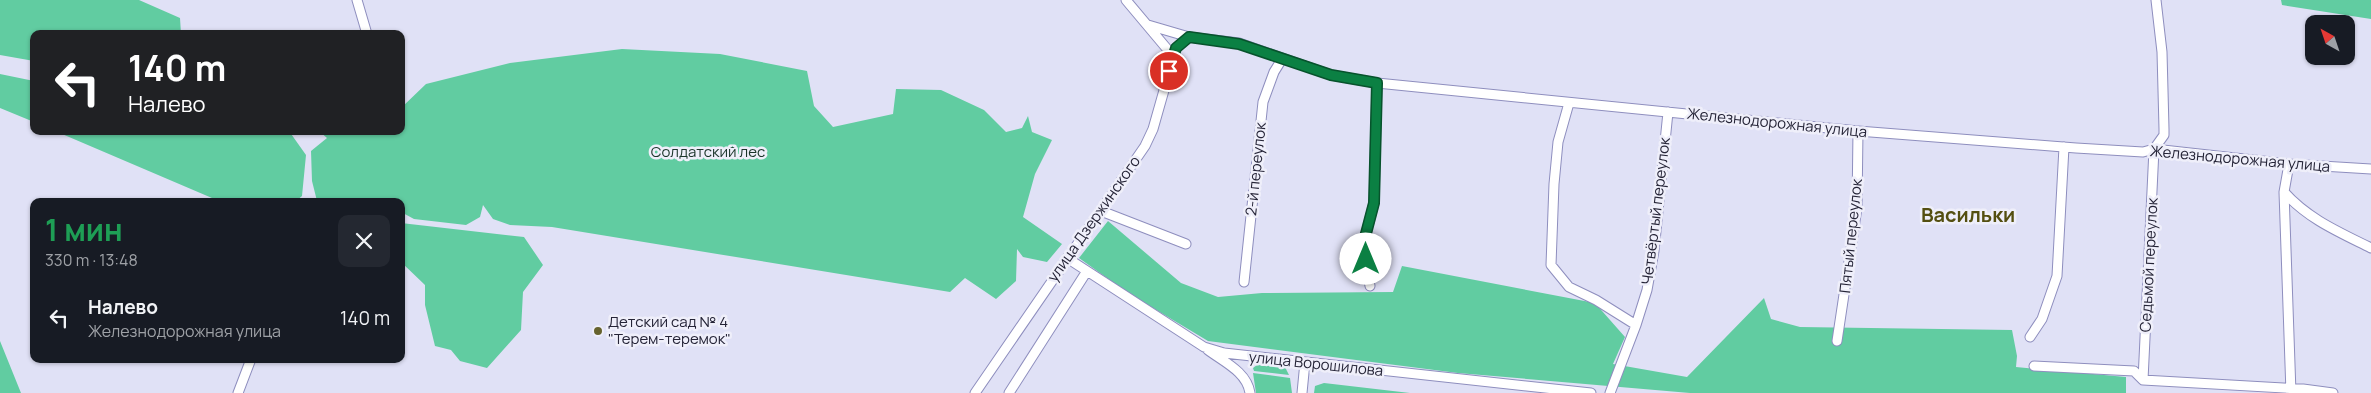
<!DOCTYPE html>
<html lang="ru">
<meta charset="utf-8">
<style>
:root{--surface:#171b24;--page:#242831;--text:#f1f3f6;--muted:#9ea1a6}
body{margin:0;font-family:Manrope,sans-serif;background:var(--page);color:var(--text);height:100vh;display:flex;flex-direction:column;font-size:19px;white-space:nowrap}
*{box-sizing:border-box;margin:0}
p{font-size:16px;color:var(--muted)}
.icon{flex:none;width:28px;height:28px;fill:none;stroke:currentColor;stroke-width:2;stroke-linecap:round;stroke-linejoin:round}
.map{position:relative;flex:1;overflow:hidden}
.panel{position:absolute;left:30px;top:198px;width:375px;height:165px;display:flex;flex-direction:column;background:var(--surface);border-radius:10px;box-shadow:0 1px 4px #0004}
.panel>*{flex:none}
.hud{position:absolute;left:30px;top:30px;width:375px;height:105px;border-radius:10px;box-shadow:0 1px 4px #0004;background:#202124;color:#fff;overflow:hidden}
.needle{width:32px;rotate:320deg}
.fabs{position:absolute;left:2305px;top:15px;display:grid;gap:10px}
.fabs a{display:grid;place-items:center;width:50px;height:50px;border-radius:10px;background:var(--surface);box-shadow:0 1px 4px #0004;font-size:25px}
.pin{position:absolute;display:grid;place-items:center;width:42px;height:42px;color:#fff;margin:-21px;border:2px solid #fff;border-radius:50%;box-shadow:0 1px 5px #0007}
.me{position:absolute;width:55px;margin:-28px;rotate:0deg;stroke-linejoin:round;filter:drop-shadow(0 0 4px #0008)}
.turn{display:flex;align-items:center;gap:18px;height:105px;padding:0 15px;font-size:22px}
.turn .icon{width:65px;height:65px;stroke-width:2.5}
.turn b{display:block;font-size:35px;line-height:42px}
.round{display:grid;place-items:center;flex:none;width:52px;height:52px;border-radius:10px;background:var(--page)}
.head{display:flex;align-items:center;justify-content:space-between;height:85px;padding:0 15px}
h1{font-size:30px;font-weight:700;line-height:38px;color:#1e9e55}
ul{padding:0;list-style:none}
li{display:flex;align-items:center;gap:15px;height:70px;padding:0 15px}
li div{flex:1}
li b{display:block;font-size:19px}
li em{font-style:normal}
.map>svg:first-child{display:block}
</style>
<div class="map">
<svg width="2371" height="393" viewBox="0 0 2371 393">
<rect width="100%" height="100%" fill="#e0e1f6"/>
<path fill="#61cca1" d="M0,0H139L180,18L181,34H34V61L0,55Z
M2281,0H2371V19L2282,5Z
M622,49L720,54L807,71L814,106L833,127L893,114L896,89L941,90L984,110L1006,132L1022,128L1028,116L1032,132L1052,140L1035,174L1023,217L1062,244L1047,262L1023,257L1017,249L1016,281L996,299L965,278L950,292L552,227L510,225L493,219L483,205L480,217L466,225L414,219L401,212V201H317L312,181L311,151L327,138L319,131H401V108L426,84L510,63Z
M0,74L34,81V122L0,108Z
M55,131H289L306,155L302,196L296,201H219Z
M1108,221L1181,283L1218,297L1262,293L1393,292L1402,266L1595,303L1625,337L1613,364L1687,377L1764,298L1771,319L1800,327L2012,330L2017,356L2016,367L2126,377V393H1690L1458,373L1208,341L1128,293L1079,258Z
M401,223L524,237L543,265L523,292L521,330L487,368L460,361L451,350L435,346L425,305V285L401,262Z
M0,341L21,393H0Z
M1257,365L1285,367L1289,375L1254,371L1253,368Z
M1253,373L1290,378L1292,393H1256Z
M1324,383L1410,393H1314L1315,386Z"/>
<g fill="none" stroke-linecap="round" stroke-linejoin="round">
<g stroke="#8e8ebe" stroke-width="11">
<path id="minor" d="M357,0L367,34
M1126,0L1173,56
M1148,25L1189,37L1239,43L1331,75L1377,83L1858,131L2076,148L2143,152L2154,149L2289,164L2371,169
M1569,103L1558,142L1554,184L1551,265L1569,287L1596,300L1636,325
M2289,164L2284,192L2291,393
M2284,192C2308,219 2339,232 2371,248
M1101,211L1186,244
M1067,258L1204,347L1224,353L1591,393
M1244,282L1263,102L1274,72L1282,59
M1370,286L1363,245L1374,203L1377,83
M2030,337L2042,319L2057,276L2064,147
M1837,341L1857,208L1858,131
M1208,350C1224,362 1247,372 1250,393
M2034,366L2134,371L2143,380L2303,389L2333,393
M2143,380L2154,149L2164,135V129L2162,52L2156,0
M238,393L251,359
M975,393L1145,146L1153,129L1176,48L1189,37
M1009,393L1087,271
M1302,393L1305,362
M1610,393L1636,325L1647,290L1654,251L1668,112"/>
</g>
<use href="#minor" stroke="#fff" stroke-width="9"/>
</g>
<g fill="none" stroke-linecap="round" stroke-linejoin="round">
<g stroke="#07532c" stroke-width="12">
<path id="route" d="M1169,71L1176,48L1189,37L1239,44L1331,75L1377,83L1374,203L1363,245L1366,259"/>
</g>
<use href="#route" stroke="#0b8043" stroke-width="9"/>
</g>
<circle fill="#66622e" stroke="#efeffa" stroke-width="2" cx="598" cy="331" r="5"/>
<g text-anchor="middle" stroke-width="5" stroke-linejoin="round" paint-order="stroke">
<g font-size="15" fill="#252437" stroke="#efeffa">
<text transform="translate(1777 123) rotate(6)" y="5">Железнодорожная улица</text>
<text transform="translate(2240 159) rotate(5)" y="5">Железнодорожная улица</text>
<text transform="translate(1256 169) rotate(-84)" y="5">2-й переулок</text>
<text transform="translate(1656 211) rotate(-83)" y="5">Четвёртый переулок</text>
<text transform="translate(1094 219) rotate(-55)" y="5">улица Дзержинского</text>
<text transform="translate(1851 236) rotate(-84)" y="5">Пятый переулок</text>
<text transform="translate(2149 265) rotate(-87)" y="5">Седьмой переулок</text>
<text transform="translate(1316 364) rotate(6)" y="5">улица Ворошилова</text>
</g>
<g font-size="15" fill="#1b352a" stroke="#efeffa">
<text x="708" y="157">Солдатский лес</text>
</g>
<g font-size="15" fill="#252437" stroke="#efeffa" text-anchor="start">
<text x="608" y="327">Детский сад № 4<tspan x="608" dy="17">"Терем-теремок"</tspan></text>
</g>
<g font-size="20" font-weight="bold" fill="#544f11" stroke="#efeffa">
<text x="1968" y="222">Васильки</text>
</g>
</g>
</svg>
<div class="fabs">
<a><svg class="needle" viewBox="-14 -14 28 28"><path d="M0-13l5 13h-10z" fill="#e53935"/><path d="M0 13l5-13h-10z" fill="#9ea1a6"/></svg></a>
</div>
<div class="pin" style="left:1169px;top:71px;background:#d93025"><svg class="icon" aria-label="arrive" viewBox="0 0 24 24"><path d="M6 21V4h12l-3 4 3 4H6"/></svg></div>
<svg class="me" style="left:1366px;top:259px" viewBox="-20 -20 40 40"><circle r="19" fill="#fff"/><path d="M0-13L10 11 0 6-10 11z" fill="#0b8043"/></svg>
<div class="hud">
<div class="turn"><svg class="icon" aria-label="left" viewBox="0 0 24 24"><path d="M17 20v-9H6M10 6l-5 5 5 5"/></svg><div><b>140 m</b>Налево</div></div>
</div>
<section class="panel">
<div class="head"><div><h1>1 мин</h1><p>330 m · 13:48</p></div><a class="round"><svg class="icon" aria-label="close" viewBox="0 0 24 24"><path d="M6 6l12 12M18 6L6 18"/></svg></a></div>
<ul>
<li><svg class="icon" aria-label="left" viewBox="0 0 24 24"><path d="M17 20v-9H6M10 6l-5 5 5 5"/></svg><div><b>Налево</b><p>Железнодорожная улица</p></div><em>140 m</em></li>
</ul>
</section>
</div>
